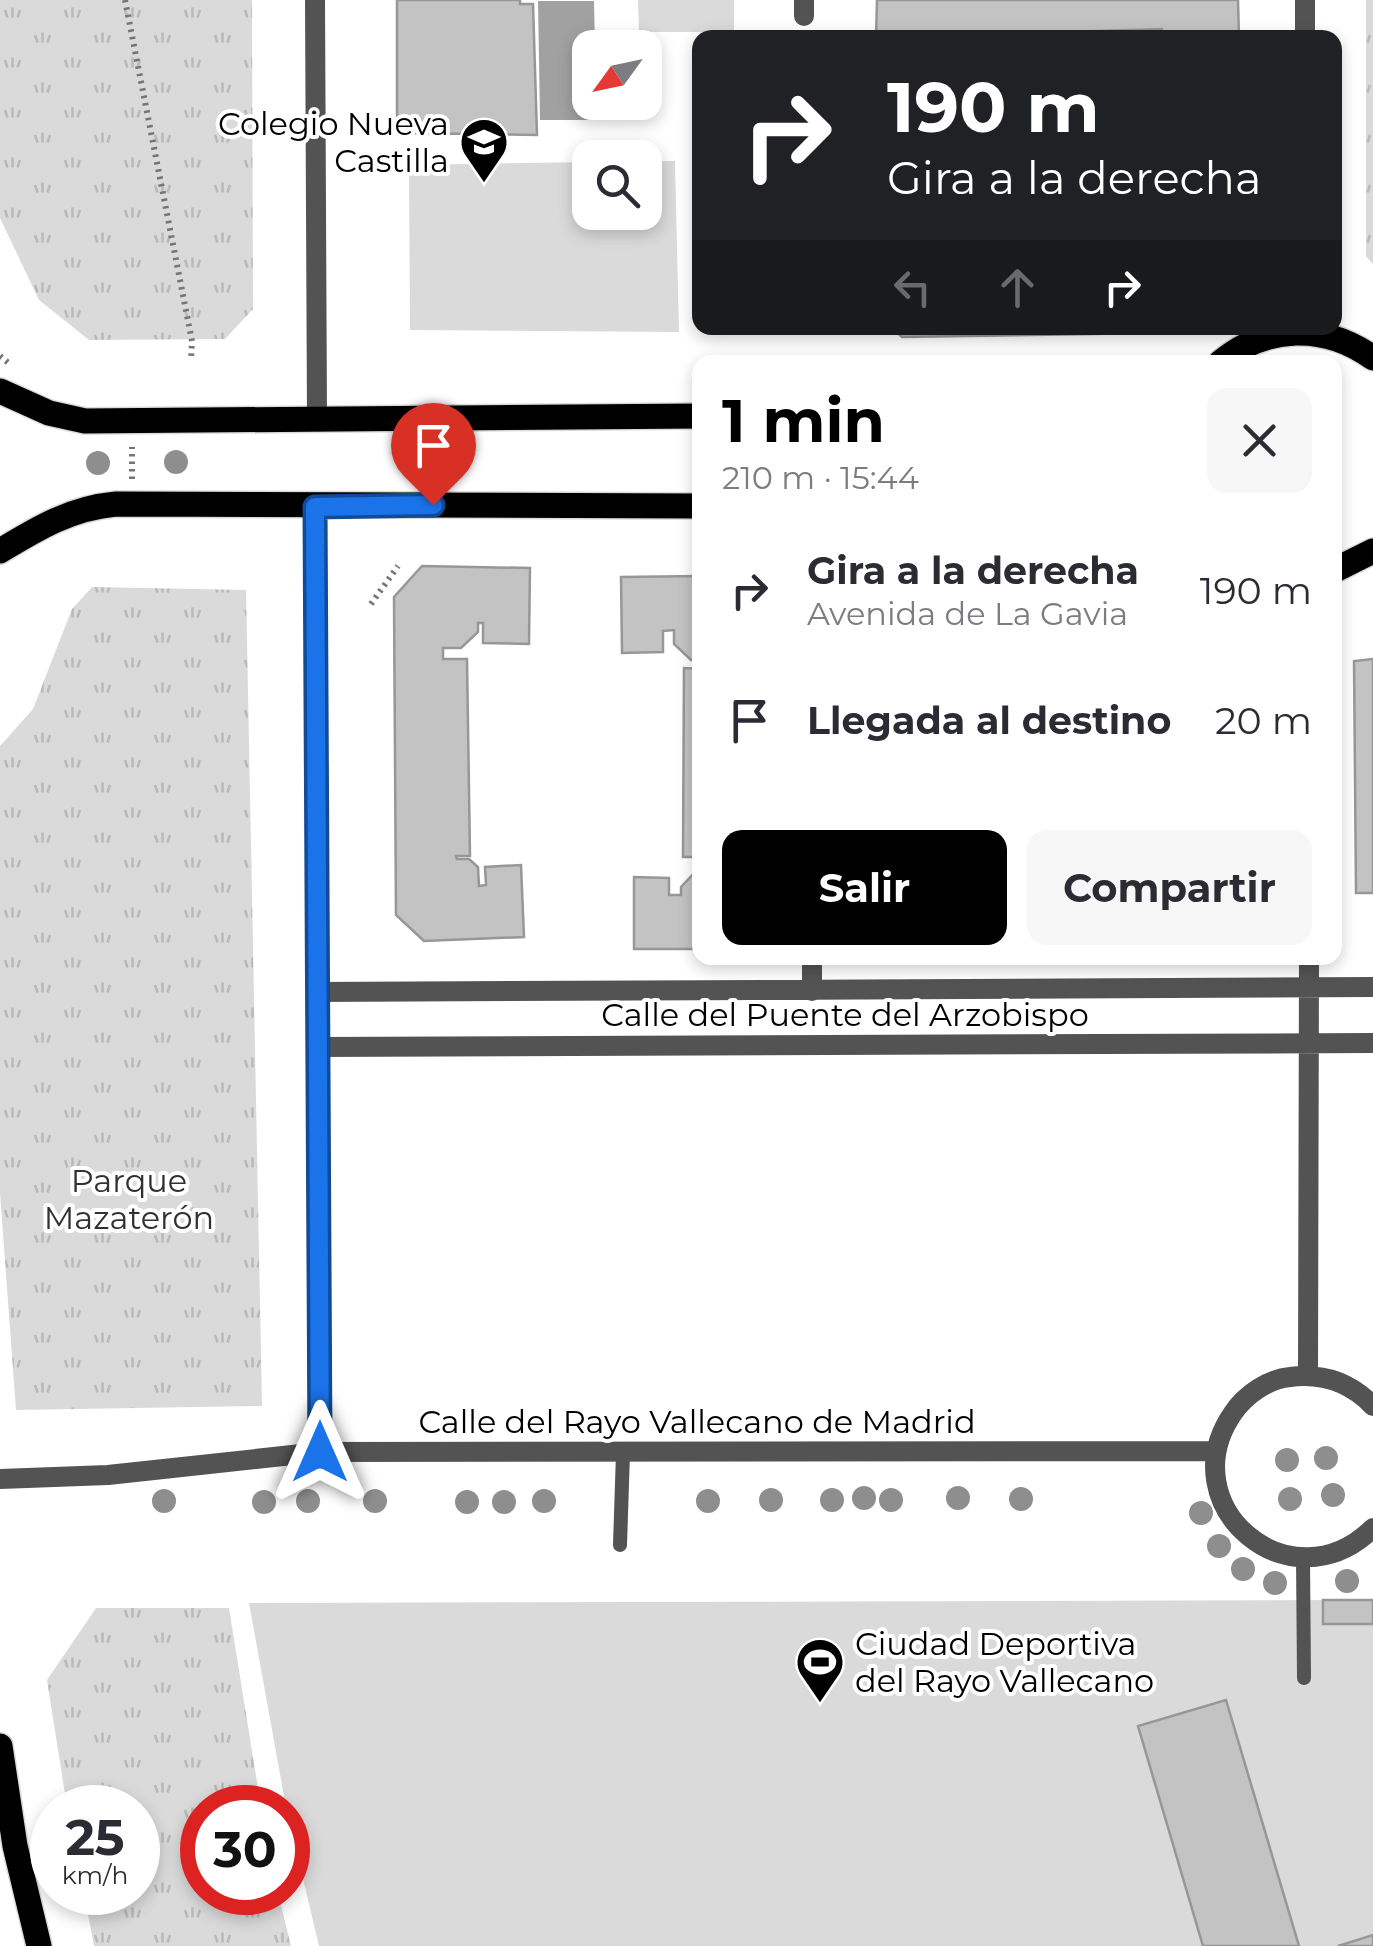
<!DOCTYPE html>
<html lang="es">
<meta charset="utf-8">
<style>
:root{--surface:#fff;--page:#f7f7f7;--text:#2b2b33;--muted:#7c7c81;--accent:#000}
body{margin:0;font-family:Montserrat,sans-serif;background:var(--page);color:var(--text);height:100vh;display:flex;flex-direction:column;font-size:38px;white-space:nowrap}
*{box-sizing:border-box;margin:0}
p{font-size:32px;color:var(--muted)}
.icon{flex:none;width:55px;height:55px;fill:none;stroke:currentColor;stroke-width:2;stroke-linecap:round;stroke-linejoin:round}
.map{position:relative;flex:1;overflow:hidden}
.sheet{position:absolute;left:692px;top:355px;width:650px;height:610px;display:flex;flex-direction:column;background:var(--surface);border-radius:20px;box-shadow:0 5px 15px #0003}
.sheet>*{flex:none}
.top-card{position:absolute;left:692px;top:30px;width:650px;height:305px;border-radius:20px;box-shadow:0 5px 15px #0003;background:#202124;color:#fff;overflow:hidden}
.needle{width:65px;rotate:237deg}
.fabs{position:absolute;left:572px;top:30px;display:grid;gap:20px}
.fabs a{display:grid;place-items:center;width:90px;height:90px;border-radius:20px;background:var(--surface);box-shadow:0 5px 15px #0003;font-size:50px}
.speed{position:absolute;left:30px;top:1785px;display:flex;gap:20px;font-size:50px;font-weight:700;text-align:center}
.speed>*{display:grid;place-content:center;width:130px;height:130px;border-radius:50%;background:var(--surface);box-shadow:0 5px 15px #0003;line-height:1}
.speed small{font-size:25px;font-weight:400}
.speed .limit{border:15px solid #d22;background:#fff;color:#111}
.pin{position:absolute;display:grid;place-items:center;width:85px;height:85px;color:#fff;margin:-102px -42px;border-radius:50% 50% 50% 0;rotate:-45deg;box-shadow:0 0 10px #0007}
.pin .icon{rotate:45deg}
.me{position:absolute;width:110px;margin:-55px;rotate:0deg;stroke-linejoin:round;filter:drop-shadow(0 0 8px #0008)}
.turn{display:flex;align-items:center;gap:35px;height:210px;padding:0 30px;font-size:45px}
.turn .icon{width:130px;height:130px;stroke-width:2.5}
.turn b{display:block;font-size:70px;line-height:85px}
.lanes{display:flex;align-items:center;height:95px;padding:0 30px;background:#0003;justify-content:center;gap:50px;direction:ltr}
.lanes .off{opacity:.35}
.round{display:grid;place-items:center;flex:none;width:105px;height:105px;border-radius:20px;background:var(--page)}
.summary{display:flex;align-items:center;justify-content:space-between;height:170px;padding:0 30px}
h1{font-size:60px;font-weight:700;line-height:75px;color:var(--accent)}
.cta{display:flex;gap:20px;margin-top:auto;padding:20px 30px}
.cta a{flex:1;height:115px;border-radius:20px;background:var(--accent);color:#fff;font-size:40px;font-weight:700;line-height:115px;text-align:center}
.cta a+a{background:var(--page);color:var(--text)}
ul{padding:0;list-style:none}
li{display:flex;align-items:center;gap:30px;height:130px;padding:0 30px}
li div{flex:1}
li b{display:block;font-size:38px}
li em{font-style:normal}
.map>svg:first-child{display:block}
</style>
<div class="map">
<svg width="1373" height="1946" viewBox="0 0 1373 1946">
<defs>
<pattern id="park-tufts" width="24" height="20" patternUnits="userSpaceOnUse" patternTransform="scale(2.5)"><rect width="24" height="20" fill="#dadada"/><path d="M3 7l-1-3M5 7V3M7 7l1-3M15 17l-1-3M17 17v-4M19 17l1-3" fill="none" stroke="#b9b9b9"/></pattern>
</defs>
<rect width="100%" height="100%" fill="#fff"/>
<path fill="url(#park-tufts)" d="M0,0H252L253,309L225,339L89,340L39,300L0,218Z
M1366,0H1373V264L1366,256Z
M92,587L246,590L262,1406L16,1410L0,1193V746L33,709L72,609Z
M96,1608H229L261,1807L202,1808V1892L278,1893L291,1946H94L84,1893L138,1892V1808L67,1807L47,1680Z"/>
<path fill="#dadada" d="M638,0H734V32H639Z
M645,161H675L679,332L410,330L409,165L590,162V212H645Z
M1373,1600V1946H319L286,1807L249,1603Z"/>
<path fill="#a1a1a1" d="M538,1H594L595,47L590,48V102L596,103V120H540Z"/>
<path fill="#c3c3c3" stroke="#979797" stroke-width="2.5" d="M397,0H520V4H533L537,135L397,133Z
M877,0H1238L1239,38H1162V29L876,38Z
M892,328H1150L1151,333L902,337Z
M422,566L530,568L529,644L483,643V623H478V632L461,648H443V659H467L470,856H456L457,859H469L478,867L479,886L486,885L485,867L521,865L524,937L424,941L396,915L394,597Z
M700,576V660H691L674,644V630L663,631V652L622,653L621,577Z
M1373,659V893H1356L1354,661Z
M684,668L700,669V857H683Z
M698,869L700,949H634V877L669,878V895H681V887Z
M1323,1600H1373V1624H1323Z
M1226,1700L1299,1946H1203L1138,1726Z
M1373,1935V1946H1338Z"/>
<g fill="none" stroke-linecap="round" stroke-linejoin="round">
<g stroke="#dbdbdb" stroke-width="28">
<path id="primary" d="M1221,362C1266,325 1325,323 1373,358
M0,391L49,413L85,421L700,416
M0,551C38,528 71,508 116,504L700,506
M1335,570L1373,551
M0,1746L15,1846L39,1946"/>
</g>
<path stroke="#757575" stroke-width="6" stroke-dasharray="2.5 5" stroke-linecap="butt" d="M125,0L192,341L191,360
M0,356L11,365
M132,479V447
M371,604L398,566"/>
<path stroke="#535353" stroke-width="14" d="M620,1545L623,1453
M1303,1558L1304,1678"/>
<path stroke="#535353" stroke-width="20" d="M315,0L317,419
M1305,0V38
M804,16V0
M315,507L320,1452
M812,958V991
M316,992L1373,987
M317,1047L1373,1043
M1308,1375L1309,958
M1373,1406C1350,1382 1322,1373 1290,1377C1268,1379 1245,1395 1233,1413C1169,1506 1291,1609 1373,1528
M0,1479L108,1475L320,1452L1216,1451"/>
<use href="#primary" stroke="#000" stroke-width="25"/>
</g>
<g fill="#8e8e8e">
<circle cx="176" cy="462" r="12"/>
<circle cx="98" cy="463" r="12"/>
<circle cx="1326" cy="1458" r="12"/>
<circle cx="1287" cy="1460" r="12"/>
<circle cx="1333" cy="1495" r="12"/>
<circle cx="864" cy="1498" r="12"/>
<circle cx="958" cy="1498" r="12"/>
<circle cx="1021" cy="1499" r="12"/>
<circle cx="1290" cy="1499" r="12"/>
<circle cx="771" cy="1500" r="12"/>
<circle cx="832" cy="1500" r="12"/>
<circle cx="891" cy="1500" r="12"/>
<circle cx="164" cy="1501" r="12"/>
<circle cx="308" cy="1501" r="12"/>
<circle cx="375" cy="1501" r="12"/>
<circle cx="544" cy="1501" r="12"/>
<circle cx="708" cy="1501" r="12"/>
<circle cx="264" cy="1502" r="12"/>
<circle cx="467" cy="1502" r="12"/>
<circle cx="504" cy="1502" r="12"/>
<circle cx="1201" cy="1513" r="12"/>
<circle cx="1219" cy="1546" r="12"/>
<circle cx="1243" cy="1569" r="12"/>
<circle cx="1347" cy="1581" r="12"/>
<circle cx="1275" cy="1583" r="12"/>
</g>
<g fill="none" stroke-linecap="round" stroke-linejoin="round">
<g stroke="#114b97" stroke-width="25">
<path id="route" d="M320,1452L315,507L433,505"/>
</g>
<use href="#route" stroke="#1a73e8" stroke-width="18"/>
</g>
<defs>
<g id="school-pin" transform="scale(2.5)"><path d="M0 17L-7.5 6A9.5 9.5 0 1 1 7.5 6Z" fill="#000" stroke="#fff"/><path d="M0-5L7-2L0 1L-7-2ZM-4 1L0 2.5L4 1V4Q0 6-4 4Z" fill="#fff"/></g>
<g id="stadium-pin" transform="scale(2.5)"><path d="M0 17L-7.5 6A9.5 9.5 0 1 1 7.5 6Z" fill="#000" stroke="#fff"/><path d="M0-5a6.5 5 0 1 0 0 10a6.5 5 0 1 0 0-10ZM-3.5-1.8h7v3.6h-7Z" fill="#fff"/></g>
</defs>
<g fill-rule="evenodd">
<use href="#school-pin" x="484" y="142"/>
<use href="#stadium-pin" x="820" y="1662"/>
</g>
<g text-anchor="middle" stroke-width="8" stroke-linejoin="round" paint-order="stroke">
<g font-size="32" fill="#000" stroke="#fff" text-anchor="end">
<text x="449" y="135">Colegio Nueva<tspan x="449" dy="37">Castilla</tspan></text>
<text x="855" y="1655" text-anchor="start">Ciudad Deportiva<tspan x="855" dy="37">del Rayo Vallecano</tspan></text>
</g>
<g font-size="32" fill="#000" stroke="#fff">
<text x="845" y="1026">Calle del Puente del Arzobispo</text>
<text x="697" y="1433">Calle del Rayo Vallecano de Madrid</text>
</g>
<g font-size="32" fill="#313131" stroke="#fff">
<text x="129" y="1192">Parque<tspan x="129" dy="37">Mazaterón</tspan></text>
</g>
</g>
</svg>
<div class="fabs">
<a><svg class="needle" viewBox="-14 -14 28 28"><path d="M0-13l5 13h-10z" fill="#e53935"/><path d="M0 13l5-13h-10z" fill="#7c7c81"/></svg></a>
<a><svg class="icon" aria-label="search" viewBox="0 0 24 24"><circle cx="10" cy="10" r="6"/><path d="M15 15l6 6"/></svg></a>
</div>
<div class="speed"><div>25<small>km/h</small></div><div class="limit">30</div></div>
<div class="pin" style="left:433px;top:505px;background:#d93025"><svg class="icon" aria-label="arrive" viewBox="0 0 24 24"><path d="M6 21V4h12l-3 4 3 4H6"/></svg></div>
<svg class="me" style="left:320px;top:1452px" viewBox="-20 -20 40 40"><path d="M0-17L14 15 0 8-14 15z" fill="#1a73e8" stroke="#fff" stroke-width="4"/></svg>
<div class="top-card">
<div class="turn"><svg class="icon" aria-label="right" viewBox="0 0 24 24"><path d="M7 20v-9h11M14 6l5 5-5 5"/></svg><div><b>190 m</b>Gira a la derecha</div></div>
<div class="lanes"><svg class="icon off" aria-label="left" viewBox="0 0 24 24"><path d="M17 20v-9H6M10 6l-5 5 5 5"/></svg><svg class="icon off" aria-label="ahead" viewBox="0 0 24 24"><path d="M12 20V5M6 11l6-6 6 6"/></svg><svg class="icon" aria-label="right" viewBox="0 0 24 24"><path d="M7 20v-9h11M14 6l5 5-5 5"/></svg></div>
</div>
<section class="sheet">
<div class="summary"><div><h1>1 min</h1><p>210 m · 15:44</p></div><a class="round"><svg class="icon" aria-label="close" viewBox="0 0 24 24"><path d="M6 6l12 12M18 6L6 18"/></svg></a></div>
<ul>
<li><svg class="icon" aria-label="right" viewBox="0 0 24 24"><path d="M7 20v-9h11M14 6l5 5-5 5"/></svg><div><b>Gira a la derecha</b><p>Avenida de La Gavia</p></div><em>190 m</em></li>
<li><svg class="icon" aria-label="arrive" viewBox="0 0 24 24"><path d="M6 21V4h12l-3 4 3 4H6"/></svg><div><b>Llegada al destino</b></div><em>20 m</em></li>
</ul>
<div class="cta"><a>Salir</a><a>Compartir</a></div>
</section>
</div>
